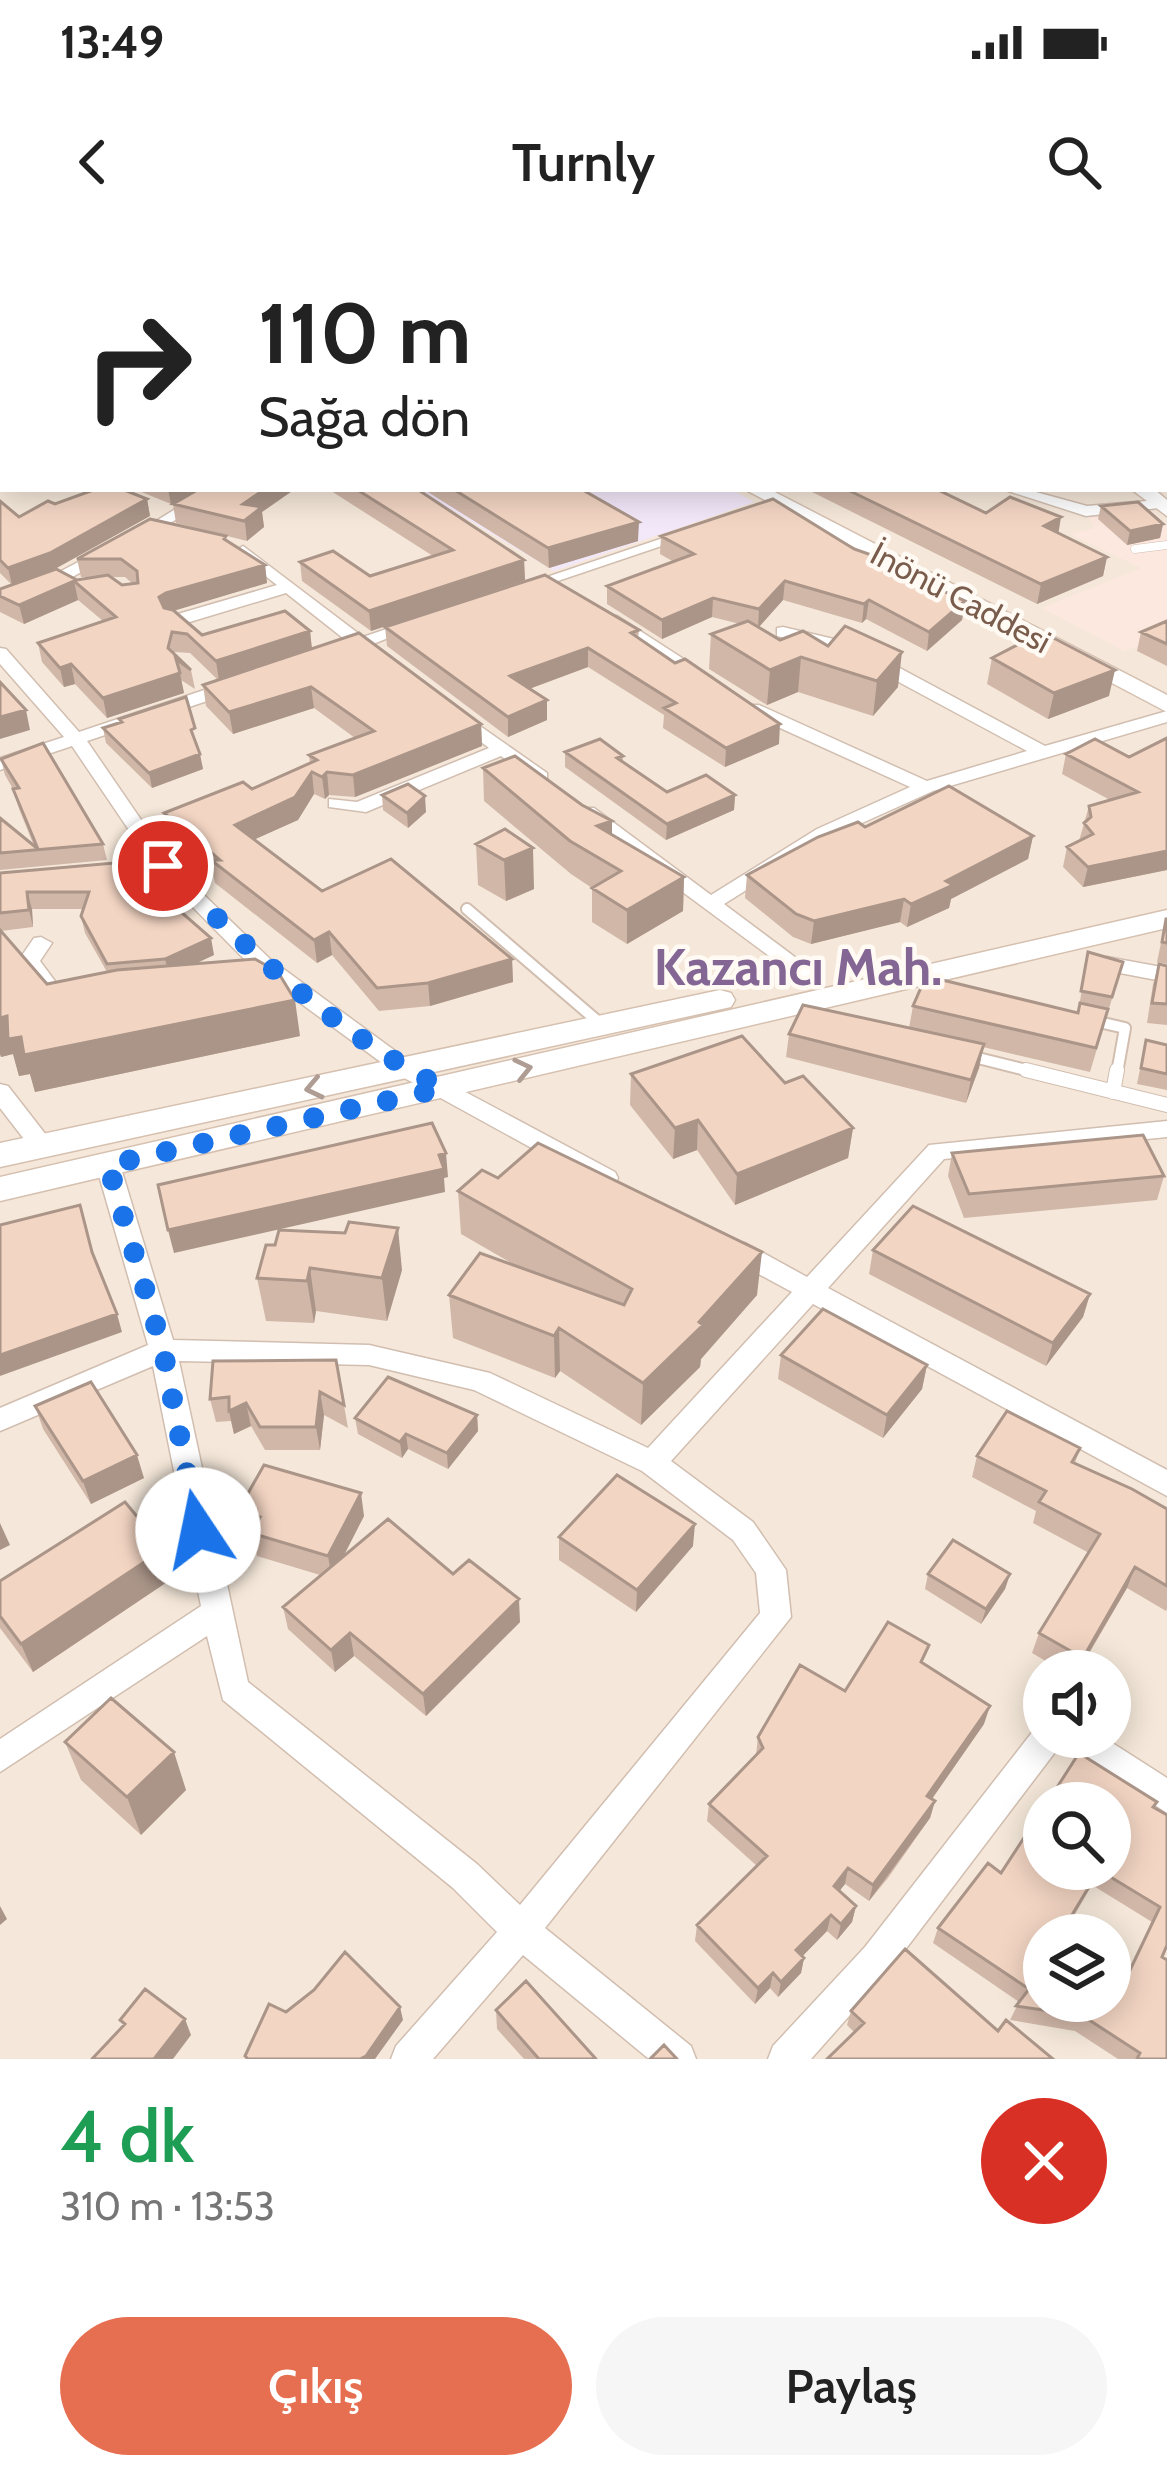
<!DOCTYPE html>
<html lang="tr">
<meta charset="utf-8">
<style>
:root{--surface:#fff;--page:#f6f6f6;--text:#222;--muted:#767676;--accent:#e76f51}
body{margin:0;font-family:Cabin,sans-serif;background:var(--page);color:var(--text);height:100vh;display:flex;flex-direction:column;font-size:45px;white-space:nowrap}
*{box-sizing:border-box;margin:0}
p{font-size:39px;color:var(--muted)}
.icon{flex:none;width:66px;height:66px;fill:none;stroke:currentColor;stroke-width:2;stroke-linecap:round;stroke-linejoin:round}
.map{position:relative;height:1819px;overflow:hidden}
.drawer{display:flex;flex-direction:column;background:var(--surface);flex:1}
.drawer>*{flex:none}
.guide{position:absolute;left:0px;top:0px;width:1167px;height:252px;box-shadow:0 6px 30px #0003;background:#fff;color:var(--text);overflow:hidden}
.fabs{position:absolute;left:1023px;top:1410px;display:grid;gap:24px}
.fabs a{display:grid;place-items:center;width:108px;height:108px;border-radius:50%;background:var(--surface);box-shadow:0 6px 30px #0003;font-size:60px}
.pin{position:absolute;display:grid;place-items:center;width:102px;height:102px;color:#fff;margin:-51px;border:6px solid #fff;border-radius:50%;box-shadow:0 3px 12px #0007}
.me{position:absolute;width:132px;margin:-66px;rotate:349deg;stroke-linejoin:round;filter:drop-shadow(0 0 9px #0008)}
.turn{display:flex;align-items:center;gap:42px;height:252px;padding:0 60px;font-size:54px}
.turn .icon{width:156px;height:156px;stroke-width:2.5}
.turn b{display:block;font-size:84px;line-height:102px}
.round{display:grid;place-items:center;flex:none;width:126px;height:126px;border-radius:63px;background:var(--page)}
.headline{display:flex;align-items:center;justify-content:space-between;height:204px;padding:0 60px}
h1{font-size:72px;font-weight:600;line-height:90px;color:#1e9e55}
.action{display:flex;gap:24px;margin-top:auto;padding:24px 60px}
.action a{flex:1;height:138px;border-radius:72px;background:var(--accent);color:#fff;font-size:48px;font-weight:600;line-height:138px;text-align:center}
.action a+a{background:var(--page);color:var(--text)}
.status{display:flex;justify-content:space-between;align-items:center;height:84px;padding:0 60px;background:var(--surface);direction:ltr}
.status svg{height:33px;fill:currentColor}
header{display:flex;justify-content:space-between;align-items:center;height:156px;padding:0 60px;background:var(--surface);font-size:54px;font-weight:600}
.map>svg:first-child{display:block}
</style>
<div class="status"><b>13:49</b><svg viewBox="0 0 49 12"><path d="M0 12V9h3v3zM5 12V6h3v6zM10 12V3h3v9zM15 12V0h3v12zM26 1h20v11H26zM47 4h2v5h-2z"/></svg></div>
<header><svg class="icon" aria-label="back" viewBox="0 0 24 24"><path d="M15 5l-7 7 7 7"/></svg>Turnly<svg class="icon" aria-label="search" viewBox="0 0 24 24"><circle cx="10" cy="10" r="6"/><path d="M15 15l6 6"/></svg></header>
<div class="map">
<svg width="1167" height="1819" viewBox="0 0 1167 1819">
<rect width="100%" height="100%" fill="#fdf6ec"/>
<path fill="#f5e8da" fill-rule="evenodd" d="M0,0H1167V1819H0ZM3,3H1164V249H3ZM1044,1431H1110V1497H1044ZM1044,1563H1110V1629H1044ZM1044,1695H1110V1761H1044Z"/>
<path fill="#fde8e0" d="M1151,270L1167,285V393L1125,411L1042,368L1141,328L1071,294L1094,288L1088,276Z"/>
<path fill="#f3e8fa" d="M417,249H731L754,262L554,331Z"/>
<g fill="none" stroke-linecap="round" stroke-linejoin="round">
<g stroke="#d1beb0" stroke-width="8">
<path id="service-far3" d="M422,3L437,0"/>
</g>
<g stroke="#d1beb0" stroke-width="9">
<path id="service-far2" d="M1135,309L1167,305"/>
</g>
<g stroke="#d1beb0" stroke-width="14">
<path id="service-far1" d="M467,669L602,785
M1090,780L1125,788L1117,833
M970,816L1038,833"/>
</g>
<g stroke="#d1beb0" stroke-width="16">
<path id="service" d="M1026,830L1167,865
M1113,852L1117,830"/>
</g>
<g stroke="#d1beb0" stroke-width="3">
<path id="minor" d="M0,181L3,182V190L0,189Z
M208,249H225L143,300L130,297Z
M1002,249H1025L1087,266L1159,260L1166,264L1159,268L1086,276Z
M687,290L700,293L531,350L517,347Z
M243,306L363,397L413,380L421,385L373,404V412L358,410L338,416L329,411L348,402L286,353L183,384H171V376L277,345L237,314L235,311Z
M101,310L115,313L60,344L0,365V355L48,338Z
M605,376H617L713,438L698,442L605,384Z
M783,387L855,404L1045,506L1167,471V482L933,551L831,597L724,664L819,735L822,740L819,745L811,747L580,576V568H594L711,655L817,589L910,547L747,473V465H759L927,541L1027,511L843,412L777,396V388Z
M0,408L6,409L79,492L225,443H237V451L87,501L170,622L270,719L413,824L615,932L618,938L615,944H597L397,834L254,729L156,630L72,506L0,530V518L64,497L0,424Z
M457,470L547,533V541H533L501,516L366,572L329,567V559L357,562L489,508L451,479V471Z
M41,697L52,703L40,721L63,752L52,759L29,743L18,721L34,698Z
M1107,717L1167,728V742L1099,729L1096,724L1099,719Z
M0,844L8,846L50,900L54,906L50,912H34L0,868Z
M1167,881V897L944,919L828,1048L1167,1230V1256L813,1064L671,1221L753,1282L786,1330L791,1377L545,1688L691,1806L696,1819H649L523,1715L433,1819H391L396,1806L497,1692L453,1648L223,1460L207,1396L0,1532V1499L201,1366L153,1126L0,1191V1168L148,1105L96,925L99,919H117L120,925L173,1100L369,1105L490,1133L648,1208L792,1052L727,1017L723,1010L727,1003H745L807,1037L929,905ZM179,1121L369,1125L474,1150L642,1231L733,1300L756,1333L760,1373L520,1665L477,1624L248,1442Z
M1044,1484V1497H1103L1167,1538V1573L1062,1503L889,1731L811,1819H768L773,1806L865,1707L1037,1486Z"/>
</g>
<g stroke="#d6c0b0" stroke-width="3">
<path id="secondary" d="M660,0H702L658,3Z
M723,0H764L721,3Z
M1021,0H1037V3H1021Z
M0,76H3V86H0Z
M744,249H769L1167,455V472Z
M1131,249H1154L1167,260V276Z
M1167,670V688L0,961V937Z
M720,750L731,753L735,760L731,767L0,927V903Z"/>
</g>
<use href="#service-far3" stroke="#fff" stroke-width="6"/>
<use href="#service-far2" stroke="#fff" stroke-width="8"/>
<use href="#service-far1" stroke="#fff" stroke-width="10"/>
<use href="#service" stroke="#fff" stroke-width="14"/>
<use href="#minor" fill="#fff" fill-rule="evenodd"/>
<use href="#secondary" fill="#fff" fill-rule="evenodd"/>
<g stroke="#b9a8c9" stroke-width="8">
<path id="rail" d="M149,3L179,0"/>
</g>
<use href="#rail" stroke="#fffaf3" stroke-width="4.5" stroke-dasharray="15" stroke-linecap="butt"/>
</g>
<path fill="#d1b7a8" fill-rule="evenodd" d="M134,249H198L171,264Z
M199,249H295L262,272L264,287L247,301L176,283L173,264Z
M328,249H417L524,320L525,340L371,391L302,341L300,322L370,336L433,316Z
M423,249H581L638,301L549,328Z
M806,249H936L986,273L1058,293L1107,317L1103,336L1037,364Z
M147,259L150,276L53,330L12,345L0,333V261L19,277L55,264Z
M1101,266L1163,284L1160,298L1127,305L1098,279Z
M226,296L227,301L265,325L267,343L174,370L202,395L310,391L312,409L481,484L482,506L355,557L329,555L325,559L314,554L298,580L254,599L322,651L512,719L513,742L430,766L379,771L332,715L317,723L215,643L213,633L169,595L164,573L252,549L310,523L309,515L355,498L314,468L233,494L206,466L203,445L218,440L190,413L175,412V414L191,430L195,449L181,440L184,453L107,478L75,444L64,447L42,422L38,403L103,381L78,360L24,384L0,372V349L93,337H81L77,319ZM112,337H125L133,344L122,345Z
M661,296L854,309L878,322L965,361L962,380L927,411L866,379L862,383L783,360L759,387L780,400L898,447L873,476L798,452L767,465L709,429L711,394L740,384L712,377L662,399L607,364V346L674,322L660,314Z
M1167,381V426L1137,411L1141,392Z
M385,387L639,390L638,398L779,504L725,527L663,488L664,475L588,427L529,449L547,460V480L508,497L387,406Z
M992,418L1109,456L1048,479L987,444Z
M119,479L198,503L196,504L203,529L152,548L106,503L103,488L120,483Z
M1167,498V630L1083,647L1063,627L1067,607L1079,601L1089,566L1110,560L1062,534L1066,514L1129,517Z
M565,512L623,516V523L667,552L735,555L734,570L666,600L565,527Z
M1,519L103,604L107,620L0,630V578L34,606L18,566L13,549L5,535Z
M483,528L582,565L612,581V595L684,637L683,671L627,704L592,682V648L571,634L484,561Z
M382,555L426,572L408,588L383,570Z
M865,587L1033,596L1028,619L951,659L949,668L907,687L900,682L811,704L793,697L745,658L747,635Z
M505,589L534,649L506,661L478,645L476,604Z
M117,629L182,663L184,675L214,715L194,724L300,796L35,852L30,834L19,836L13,814L1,817L0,814V633ZM32,669H83L81,676L85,693L107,732L47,744L1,691L33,687Z
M1166,679H1167V724L1157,722Z
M1088,712L1123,722L1090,832L983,807L979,828L966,863L786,817L789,794L909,788L913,766L1078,773Z
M1159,724L1167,726V785L1147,783L1153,744Z
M1146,800L1167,805V850L1137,844Z
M631,834L785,843L853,888L848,918L735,965L697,910L673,919L630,865Z
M952,913L1164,936L1157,960L964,978L948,936Z
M498,938L757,1055L701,1119L700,1127L641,1185L560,1131L555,1138L453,1098L449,1055L518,1027L461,994L458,951Z
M266,1005L402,1030L387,1081L316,1071L314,1083L266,1081L257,1038Z
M873,1010L1090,1054L1083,1077L1046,1126L869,1034Z
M781,1115L927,1125L922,1149L883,1198L778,1139Z
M336,1120L348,1188L324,1175L320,1210H265L251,1186L234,1194L231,1181L216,1182L210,1159Z
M35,1166L144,1238L91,1264L43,1189Z
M477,1175L478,1191L448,1229L408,1209L402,1218L358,1194L355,1178Z
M1080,1208L1075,1223L1167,1269V1369L1166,1371L1127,1348L1079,1431H1063L1032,1413L1039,1393L1089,1313L1033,1283L1036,1271L972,1237L977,1216Z
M238,1271L364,1276L343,1316L453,1334L520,1382L426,1476L354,1416L335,1432L288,1389L283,1367L320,1335L257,1316L252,1296L243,1293Z
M559,1297L693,1306L636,1372L559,1320Z
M928,1334H1010L1005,1349L981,1384L925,1349Z
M173,1338L33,1432L0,1388V1341Z
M924,1424L984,1484L932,1559L935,1561L930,1578L888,1638L869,1661L845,1644L839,1651L856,1666L852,1682L837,1700L827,1691L802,1716L804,1718L801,1733L778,1757L770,1748L755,1764L695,1701L697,1685L757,1626L707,1581L709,1564L756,1515L758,1497L845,1451Z
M65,1502L186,1550L141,1595L81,1540Z
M1154,1568L1167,1819H1118L1075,1791L1010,1780L1019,1762L933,1703L938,1688L1001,1633ZM1092,1645L1152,1682L1130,1730L1071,1681Z
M496,1770L596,1819H524L497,1789Z
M851,1771L998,1791L855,1793L847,1785Z"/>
<path fill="#aa9588" d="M168,249H198L171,264Z
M265,249H295L262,272L264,287L247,301L243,264Z
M147,259L150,276L53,330L12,345L8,328Z
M1061,277L1058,296L1044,286Z
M639,282L638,301L549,328L548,308Z
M1163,284L1160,298L1127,305L1130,291Z
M1107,317L1103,336L1037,364L1041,344Z
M524,320L525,340L371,391L369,371Z
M265,325L267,343L170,372L162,376L159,357L166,353Z
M74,341L78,360L24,384L19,365Z
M785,341L783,360L758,388L759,369Z
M713,358L712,377L662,399V380Z
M869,360L866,379L862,383L864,364Z
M965,361L962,380L927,411L929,392Z
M310,391L312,410L219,441L216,421Z
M588,408V427L510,456V436Z
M902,412L898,447L873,476L877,441Z
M801,417L798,452L767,465L770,430Z
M71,424L75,444L64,447L60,428Z
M1115,430L1109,456L1048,479L1054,453Z
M180,433L184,453L107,478L103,458Z
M311,447L314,468L233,494L229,472Z
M547,460V480L508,497V477Z
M26,470L30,490L0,499V477Z
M481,484L482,506L355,557L353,535Z
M780,484L779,504L725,527L726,508Z
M200,514L203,529L152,548L149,533Z
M312,532L314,554L298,580L238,607L235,585Z
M327,532L329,555L325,559L322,537Z
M735,555L734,570L666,600L667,584Z
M425,556L426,572L408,588L407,573Z
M612,581V614L597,586Z
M1033,596L1028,619L951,659L949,668L907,687L911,664L946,641Z
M533,608L534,649L506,661L504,620Z
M1167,611V630L1083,647L1088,627Z
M684,637L683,671L627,704V670Z
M27,652L32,669L33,687L29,670Z
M904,659L900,682L811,704L814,681Z
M329,692L332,715L317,723L314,700Z
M211,698L214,715L169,736L165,719Z
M512,719L513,742L430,766L428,743Z
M295,760L300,796L35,852L30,834L19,836L13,814L1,817L0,814V778L7,776Z
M984,804L979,828L966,863L971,840Z
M698,880L697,910L673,919L675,888Z
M853,888L848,918L735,965L737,934Z
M446,913L448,937L444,938L445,952L174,1013L168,990Z
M398,988L402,1030L387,1081L382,1038Z
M762,1012L757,1055L701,1119L700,1127L641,1185L643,1143Z
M310,1028L316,1071L314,1083L307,1041Z
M1090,1054L1083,1077L1046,1126L1053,1103Z
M117,1074L122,1092L0,1136V1115Z
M559,1088L560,1131L555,1138L554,1096Z
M927,1125L922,1149L883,1198L887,1175Z
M320,1152L324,1175L320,1210L316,1187Z
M246,1163L251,1186L234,1194L229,1171Z
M477,1175L478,1191L448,1229L447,1213Z
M406,1194L408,1209L402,1218L400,1202Z
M137,1215L144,1238L91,1264L83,1241Z
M361,1253L364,1276L332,1339L328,1316Z
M0,1283L10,1305L0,1310Z
M695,1284L693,1306L636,1372L637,1350Z
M164,1309L173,1338L33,1432L21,1404Z
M1135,1327L1127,1348L1078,1431L1083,1418Z
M1010,1334L1005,1349L981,1384L986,1369Z
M519,1359L520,1382L426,1476L423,1454Z
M350,1393L354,1416L335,1432L331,1410Z
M990,1466L984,1484L922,1573L927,1556Z
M174,1512L186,1550L141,1595L127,1557Z
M935,1561L930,1578L869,1661L873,1645Z
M848,1628L845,1644L830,1663L834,1646Z
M0,1666L7,1679L0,1685Z
M856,1666L852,1682L837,1700L841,1684Z
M831,1675L827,1691L793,1726L796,1710Z
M804,1718L801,1733L778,1757L781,1742Z
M773,1733L770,1748L755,1764L758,1748Z
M400,1767L403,1780L375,1819H360Z
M185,1779L191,1795L173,1819H154Z"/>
<path fill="#f3d5c3" stroke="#aa9588" stroke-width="3" fill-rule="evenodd" d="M187,0H262L263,3H158Z
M392,0H428L430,3H394Z
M784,0H920V3H788Z
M973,0H1007V3H973Z
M1078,0H1109L1110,3H1079Z
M3,108V164L0,163L2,146L0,147V109Z
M96,249H122L147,259L50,313L8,328L0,320V261L19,277L48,261L55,264Z
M199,249H265L243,264L262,267L244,281L173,264Z
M356,249H417L524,320L369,371L300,322L333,311L370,336L453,310Z
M453,249H581L639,282L548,308Z
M846,249H936L986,273L1010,257L1061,277L1044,286L1107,317L1041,344Z
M773,259L854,309L877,317L878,322L965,361L929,392L869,360L864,364L785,341L759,369L713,358L662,380L607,346L694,314L661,296Z
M1138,262L1163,284L1130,291L1101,266Z
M150,279L226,296L224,299L265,325L166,353L159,357L164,368L173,370L202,395L285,371L310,391L216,421L187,394L172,392L168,408L191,430L176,419L180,433L103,458L71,424L60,428L38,403L116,377L74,341L19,365L0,356V349L56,329L77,340L108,335L122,345L138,343L137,331L121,319H77Z
M545,335L639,390L631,393L675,423L685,419L780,484L726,508L664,468L676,463L588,408L510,436L547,460L508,477L385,387Z
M748,381L780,400L803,391L828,406L845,386L902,412L877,441L801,417L770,430L711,394Z
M1167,381V404L1141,392Z
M1042,392L1115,430L1054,453L992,418Z
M359,393L481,484L353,535L327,532L322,537L312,532L295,557L235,585L322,651L391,619L512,719L428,743L377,748L329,692L314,700L211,620H220L164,573L243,542L252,549L317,520L309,515L374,491L311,447L229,472L203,445Z
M0,442L26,470L0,477Z
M186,457L195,488L191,490L200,514L149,533L103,488L122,482L119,479Z
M1167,498V611L1088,627L1067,607L1093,594L1084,583L1091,577L1089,566L1138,552L1066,514L1095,499L1129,517Z
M600,499L623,516L617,518L667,552L706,535L735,555L667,584L565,512Z
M43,503L103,604L0,613V578L38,609L13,549L19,548L1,519Z
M515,516L582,565L612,581L597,586L684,637L627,670L592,648L621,631L570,601L483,528Z
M408,544L425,556L407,573L382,555Z
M949,546L1033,596L946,641L953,645L911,664L904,659L814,681L796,674L747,635L818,597L858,582L865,587Z
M505,589L533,608L504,620L476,604Z
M114,623L117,629L155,628L182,663L173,665L211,698L165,719L107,724L81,676L89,652H27L29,670L0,673V633Z
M1166,679H1167V703L1162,702Z
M0,690L47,744L117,730L255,719L278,732L295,760L24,815L21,797L8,799L7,776L0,778Z
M1088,712L1123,722L1112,757L1081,751Z
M1159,724L1167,726V764L1152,763Z
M926,736L1078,773L1080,763L1108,769L1096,808L913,766Z
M803,765L984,804L971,840L789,794Z
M742,796L785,843L803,836L853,888L737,934L698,880L675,888L631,834Z
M1146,800L1167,805V834L1141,828Z
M432,883L446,913L439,915L444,929L168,990L158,945Z
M1143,895L1164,936L969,954L952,913Z
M538,903L762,1012L699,1082L703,1085L643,1143L559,1088L554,1096L449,1055L480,1013L624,1065L632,1049L458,951L482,930L498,938Z
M80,965L92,1012L117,1074L0,1115V985Z
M913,966L1090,1054L1053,1103L873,1010Z
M349,982L398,988L382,1038L310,1028L307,1041L257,1038L266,1005H275L279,990L345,993Z
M823,1069L927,1125L887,1175L781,1115Z
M336,1120L344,1165L320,1152L316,1187H260L246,1163L229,1171V1157L210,1159L213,1121Z
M388,1137L477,1175L447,1213L406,1194L400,1202L355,1178Z
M91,1142L137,1215L83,1241L35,1166Z
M1007,1171L1080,1208L1072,1222L1132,1249L1167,1269V1346L1135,1327L1083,1418L1039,1393L1100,1294L1039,1262L1046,1251L977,1216Z
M264,1225L361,1253L328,1316L251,1293L260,1277L238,1271Z
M617,1235L695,1284L637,1350L559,1297Z
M125,1262L164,1309L21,1404L0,1376V1341Z
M388,1279L453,1334L469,1320L519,1359L423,1454L350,1393L331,1410L283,1367Z
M953,1300L1010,1334L986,1369L928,1334Z
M888,1382L929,1405L921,1422L990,1466L927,1556L935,1561L873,1645L848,1628L834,1646L856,1666L841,1684L831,1675L796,1710L804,1718L781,1742L773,1733L758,1748L697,1685L767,1616L709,1564L763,1508L758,1497L800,1425L845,1451Z
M111,1458L174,1512L127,1557L65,1502Z
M1079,1513L1157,1562L1153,1567L1167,1575V1705L1162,1717L1167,1720V1819H1137L1140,1813L1083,1776L1016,1766L1029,1749L938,1688L988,1623L1001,1633L1044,1567V1629H1110V1563H1047ZM1099,1630L1160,1667L1130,1730L1110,1713V1761H1044V1695H1088L1069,1680Z
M905,1709L998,1791L1006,1780L1053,1819H827L864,1783L851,1771Z
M345,1712L400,1767L366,1816L360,1819H248L245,1816L269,1764L286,1772L314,1750Z
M526,1741L596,1819H539L496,1770Z
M145,1749L185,1779L154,1819H92L125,1784L120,1780Z
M664,1805L677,1819H650Z"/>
<defs><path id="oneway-chevron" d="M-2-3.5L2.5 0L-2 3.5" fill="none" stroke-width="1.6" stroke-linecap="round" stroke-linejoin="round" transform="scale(3)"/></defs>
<g stroke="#af9d94">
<use href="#oneway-chevron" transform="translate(523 829) rotate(-13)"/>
<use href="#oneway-chevron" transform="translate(314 848) rotate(168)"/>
</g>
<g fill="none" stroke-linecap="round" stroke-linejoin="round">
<path stroke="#1a73e8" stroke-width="21" stroke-dasharray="0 37.8" d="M163,626C248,709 336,793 443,848L108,925L163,1110L198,1290"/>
</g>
<g text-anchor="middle" stroke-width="9" stroke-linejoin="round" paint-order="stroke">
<g font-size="33" fill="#7a5c4d" stroke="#fffaf3">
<text transform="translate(961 357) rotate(28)" y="12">İnönü Caddesi</text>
</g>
<g font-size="51" font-weight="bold" fill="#846695" stroke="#fffaf3">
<text x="798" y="745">Kazancı Mah.</text>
</g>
</g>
</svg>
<div class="fabs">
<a><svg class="icon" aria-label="sound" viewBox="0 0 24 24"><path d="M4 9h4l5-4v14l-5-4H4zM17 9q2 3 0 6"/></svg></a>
<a><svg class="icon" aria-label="search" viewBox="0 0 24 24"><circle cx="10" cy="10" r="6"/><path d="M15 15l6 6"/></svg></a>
<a><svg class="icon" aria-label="layers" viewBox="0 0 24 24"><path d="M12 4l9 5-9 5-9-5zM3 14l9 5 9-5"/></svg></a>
</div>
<div class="pin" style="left:163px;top:626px;background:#d93025"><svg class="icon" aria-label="arrive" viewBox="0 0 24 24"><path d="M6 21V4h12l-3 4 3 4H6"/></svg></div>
<svg class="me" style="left:198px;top:1290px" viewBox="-20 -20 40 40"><circle r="19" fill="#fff"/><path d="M0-13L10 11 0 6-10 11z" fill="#1a73e8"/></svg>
<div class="guide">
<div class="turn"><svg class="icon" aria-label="right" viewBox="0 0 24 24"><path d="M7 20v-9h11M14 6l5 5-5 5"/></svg><div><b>110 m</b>Sağa dön</div></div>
</div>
</div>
<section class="drawer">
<div class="headline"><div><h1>4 dk</h1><p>310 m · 13:53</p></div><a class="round" style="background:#d93025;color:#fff"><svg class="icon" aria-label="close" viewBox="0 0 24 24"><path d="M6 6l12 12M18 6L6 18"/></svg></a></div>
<div class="action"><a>Çıkış</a><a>Paylaş</a></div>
</section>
